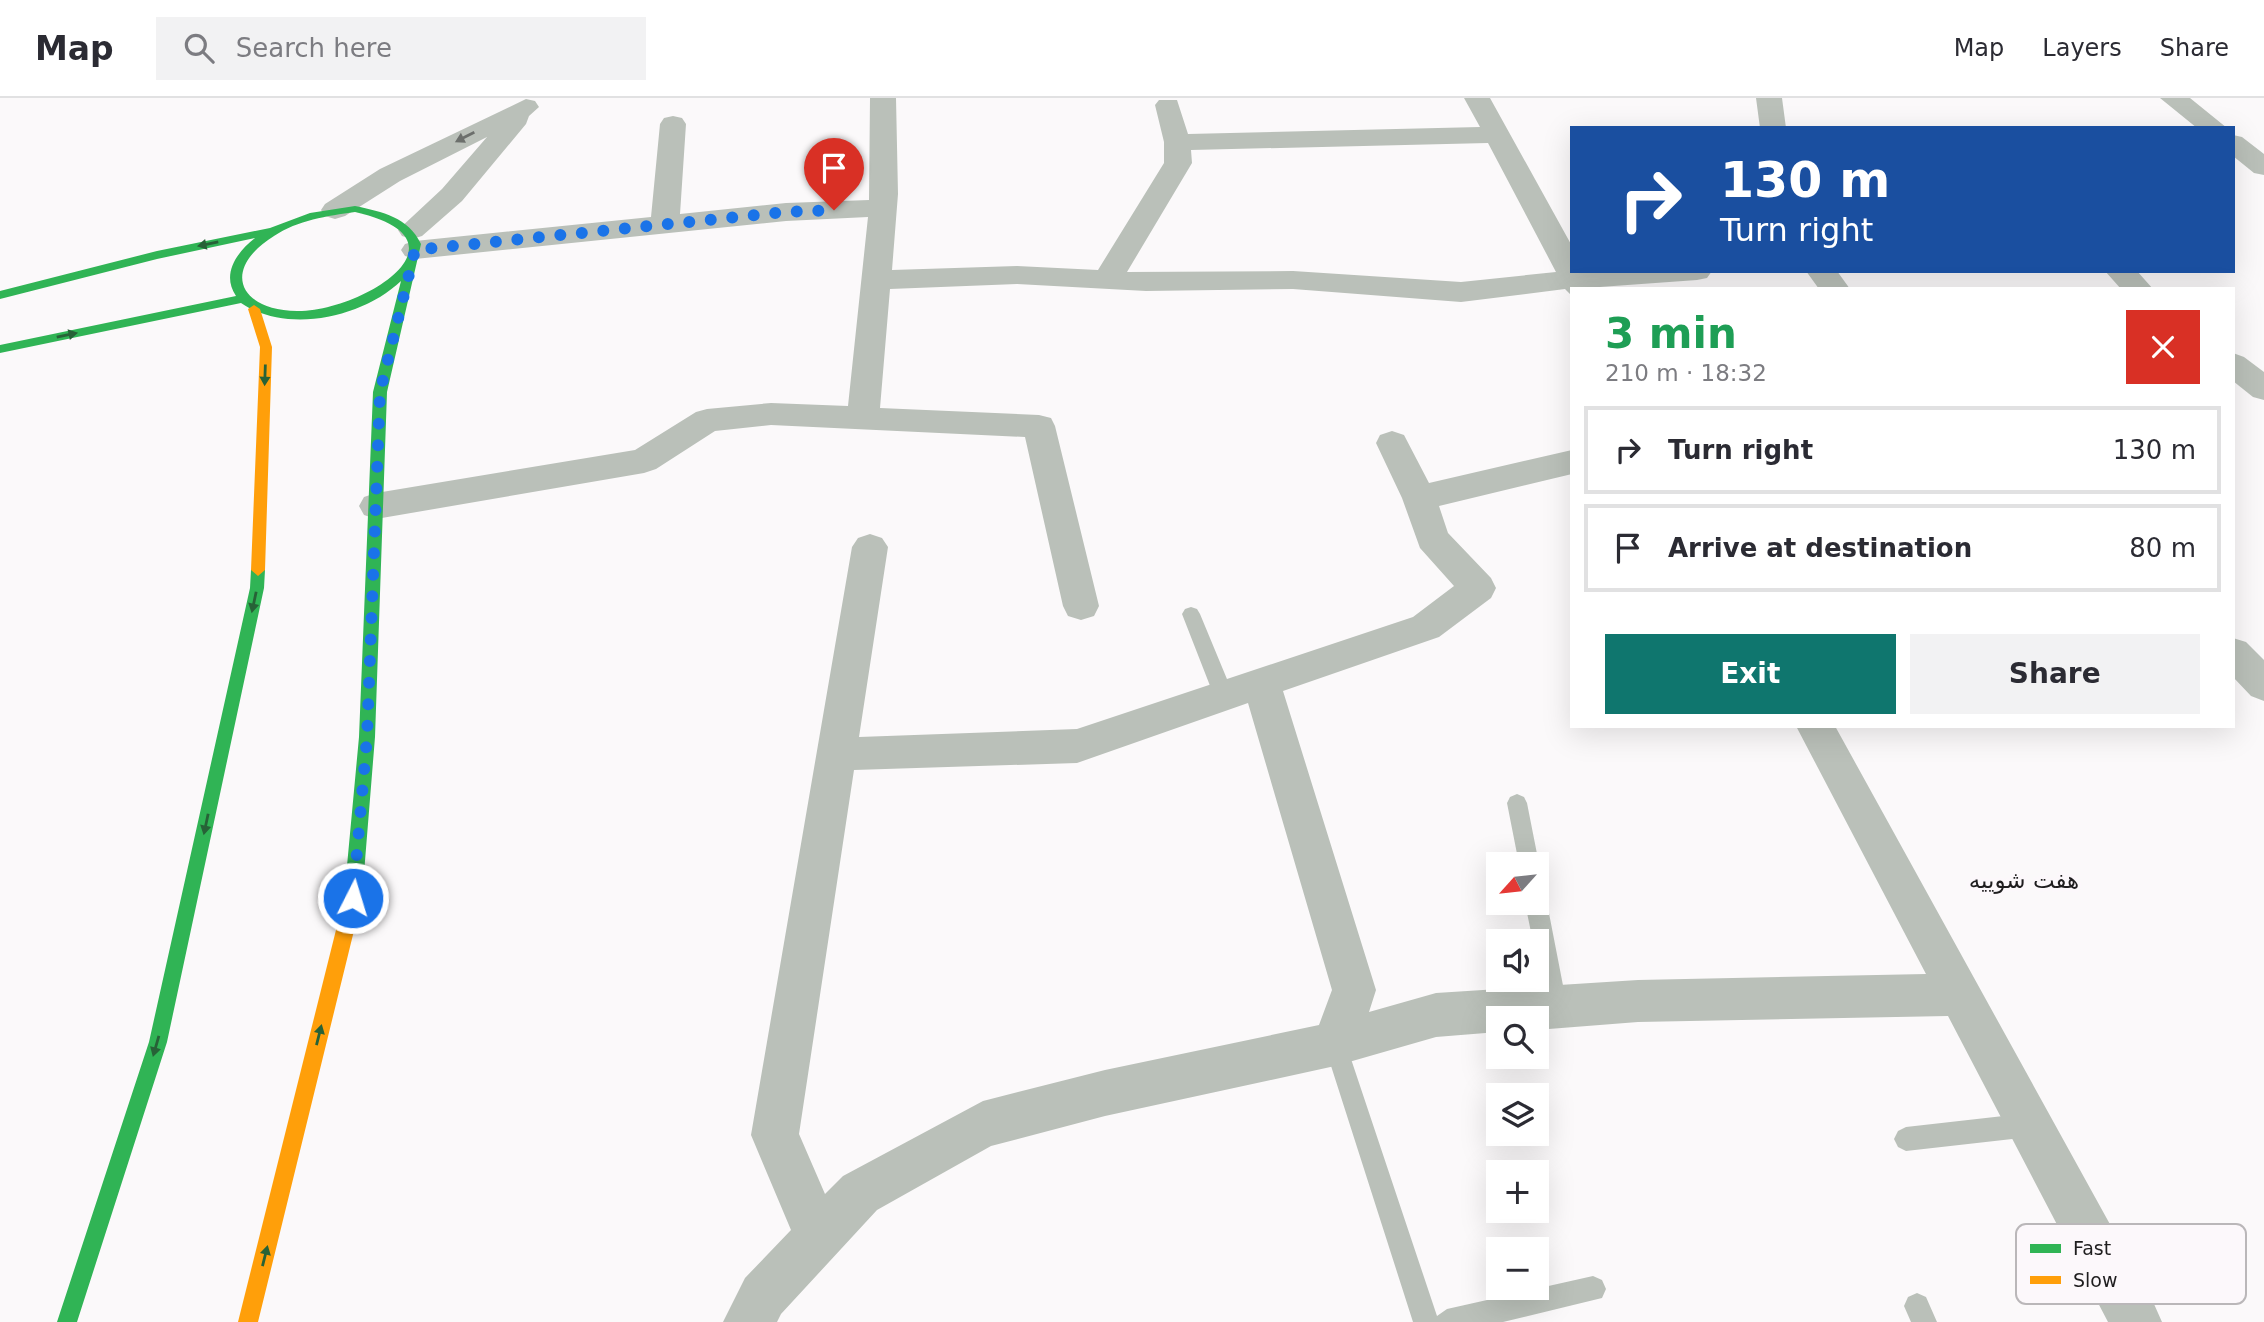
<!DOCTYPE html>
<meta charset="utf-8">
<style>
:root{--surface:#fff;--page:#f2f2f3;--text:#2b2b33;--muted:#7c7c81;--line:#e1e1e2;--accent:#0f766e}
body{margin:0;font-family:"DejaVu Sans","Noto Naskh Arabic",sans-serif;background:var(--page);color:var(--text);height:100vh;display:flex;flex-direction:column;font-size:26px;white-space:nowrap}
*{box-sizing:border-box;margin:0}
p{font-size:23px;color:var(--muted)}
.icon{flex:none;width:38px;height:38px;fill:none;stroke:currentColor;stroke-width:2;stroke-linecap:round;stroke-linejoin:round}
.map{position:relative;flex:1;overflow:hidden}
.side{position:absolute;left:1570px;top:189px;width:665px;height:441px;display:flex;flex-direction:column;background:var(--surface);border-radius:0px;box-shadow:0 7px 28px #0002}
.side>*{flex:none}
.banner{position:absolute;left:1570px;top:28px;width:665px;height:147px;border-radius:0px;box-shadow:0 7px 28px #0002;background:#1a4fa0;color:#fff;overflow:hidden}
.needle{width:46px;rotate:243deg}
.tools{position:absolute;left:1486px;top:754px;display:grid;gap:14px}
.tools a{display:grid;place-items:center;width:63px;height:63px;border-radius:0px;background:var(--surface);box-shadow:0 7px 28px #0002;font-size:35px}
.pin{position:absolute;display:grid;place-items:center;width:60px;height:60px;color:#fff;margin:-72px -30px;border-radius:50% 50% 50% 0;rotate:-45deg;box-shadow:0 0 7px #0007}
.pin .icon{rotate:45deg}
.me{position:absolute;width:77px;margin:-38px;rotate:5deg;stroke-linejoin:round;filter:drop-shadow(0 0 5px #0008)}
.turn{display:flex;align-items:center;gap:24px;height:147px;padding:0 35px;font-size:32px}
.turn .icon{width:91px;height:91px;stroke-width:2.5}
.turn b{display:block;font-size:49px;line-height:60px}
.round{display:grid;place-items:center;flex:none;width:74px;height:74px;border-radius:0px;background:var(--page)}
.overview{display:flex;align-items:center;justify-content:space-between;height:119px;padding:0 35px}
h1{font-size:42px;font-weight:700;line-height:52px;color:#1e9e55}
.action{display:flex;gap:14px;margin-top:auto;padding:14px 35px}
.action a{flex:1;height:80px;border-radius:0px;background:var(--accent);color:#fff;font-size:28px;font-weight:700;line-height:80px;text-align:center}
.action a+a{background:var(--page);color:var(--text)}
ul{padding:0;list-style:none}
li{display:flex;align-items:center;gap:21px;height:88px;margin:0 14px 10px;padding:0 21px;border:4px solid var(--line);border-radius:0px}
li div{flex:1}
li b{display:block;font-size:26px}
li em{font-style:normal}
header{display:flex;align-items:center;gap:42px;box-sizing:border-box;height:98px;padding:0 35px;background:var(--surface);border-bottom:2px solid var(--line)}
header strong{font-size:33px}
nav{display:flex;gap:38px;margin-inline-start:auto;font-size:24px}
.search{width:490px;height:63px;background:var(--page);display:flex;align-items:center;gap:18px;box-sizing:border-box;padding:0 24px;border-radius:0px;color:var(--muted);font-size:26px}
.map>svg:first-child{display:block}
</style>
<header>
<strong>Map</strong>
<div class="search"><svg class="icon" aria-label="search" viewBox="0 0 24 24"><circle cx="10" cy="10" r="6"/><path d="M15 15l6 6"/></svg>Search here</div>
<nav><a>Map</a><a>Layers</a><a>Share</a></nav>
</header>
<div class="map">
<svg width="2264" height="1224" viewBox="0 0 2264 1224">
<rect width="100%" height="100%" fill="#fbf9fa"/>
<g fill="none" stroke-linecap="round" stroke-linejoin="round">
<path fill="#bac0b9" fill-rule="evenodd" d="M1191,509L1197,511L1200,516L1234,598L1231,604L1224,606L1217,604L1214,598L1182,516L1185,511Z
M1517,696L1524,699L1527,705L1539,766L1536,772V766H1519L1507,705L1510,699Z
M1536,795L1544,798L1547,805L1567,908L1564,916L1556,919L1548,916C1539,894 1536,867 1536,844H1533L1525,805H1536Z
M1335,935L1343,938L1346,946L1437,1218L1447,1211L1593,1178L1602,1182L1606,1191L1602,1200L1503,1224H1413L1324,946L1327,938Z
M2030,1015L2038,1019L2042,1027L2038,1035L2030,1039L1906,1053L1898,1049L1894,1041L1898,1033L1906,1029Z
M1917,1195L1926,1199L1937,1224H1911L1904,1208L1908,1199Z"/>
<path fill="#bac0b9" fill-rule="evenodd" d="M870,0H896L898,96L892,172L1017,168L1098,172L1164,65V44L1155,7L1159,2H1177L1188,36L1480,29L1464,0H1490L1572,148V173H1712L1707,180L1697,182L1572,191V198L1565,191L1461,204L1293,191L1146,193L1017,186L890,191L880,310L1039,317L1051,320L1055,328L1099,508L1094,518L1081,522L1068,518L1063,508L1025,339L771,327L715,333L656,371L644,375L376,421L364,417L359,408L364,399L376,395L635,352L696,314L707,311L771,305L848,308L868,119L786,123L415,161L405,158L401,152L405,146L415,143L651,119L660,26L664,20L673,18L682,20L686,26L680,116L786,105L869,102ZM1488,45L1556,174L1461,184L1293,173L1127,174L1192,65L1191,52Z
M1756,0H1782L1786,30H1760Z
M2160,0H2190L2227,30H2197Z
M526,1L535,3L539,9L529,18L526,26L462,103L422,138L412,141L402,138L398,132L442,91L487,39L400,83L345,118L335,121L325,118L321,112L325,106L380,71Z
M2233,37L2242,39L2264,56V77L2254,75L2233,58Z
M1806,173H1837L1850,191H1819Z
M2105,173H2137L2153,191H2121Z
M2233,255L2244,259L2264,274V302L2253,299L2233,283Z
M1392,333L1404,337L1429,385L1572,352V376L1439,408L1448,435L1491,480L1496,490L1491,500L1439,539L1283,593L1376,892L1369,914L1436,895L1638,882L1926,876L1796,628H1835L2154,1206L2162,1224H2108L1948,918L1638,924L1536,932V920H1498V934L1436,939L1335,968L1105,1018L991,1048L877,1112L781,1216L777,1224H723L745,1180L791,1132L751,1037L852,449L858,440L870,436L882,440L888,449L859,639L1077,631L1413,519L1454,488L1420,450L1402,400L1376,345L1380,337ZM1248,605L1332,892L1319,927L1105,972L983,1003L843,1078L825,1096L799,1036L854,672L1077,665Z
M2233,540L2246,544L2264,562V603L2251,598L2233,579Z"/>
<path fill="#30b455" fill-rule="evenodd" d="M355,108C383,114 408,119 421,146L387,294L375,639L362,800L359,806L353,808L347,806L344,800L359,639L373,294L401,183C362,220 287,236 241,205L0,255V247L236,198C221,176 237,154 255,140L157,161L0,201V193L157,153L270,130L310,115ZM355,114C478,142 361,214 297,213C238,212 221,171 274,138C298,122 327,118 355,114Z
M258,466L265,472L264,490L167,944L77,1224H57L149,944L250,490L251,472Z"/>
<path fill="#ff9f0a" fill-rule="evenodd" d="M254,207L260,211L272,249L265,472L258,478L251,472L260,249L248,211Z
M353,792L359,794L362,800L258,1224H238L344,800L347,794Z"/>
</g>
<defs><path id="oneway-solid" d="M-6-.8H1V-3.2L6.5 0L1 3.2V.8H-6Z" transform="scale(1.75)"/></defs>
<use fill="#6c6f6c" href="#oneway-solid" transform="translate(465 39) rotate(153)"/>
<g fill="#276237">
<use href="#oneway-solid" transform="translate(208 146) rotate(168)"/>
<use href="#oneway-solid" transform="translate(67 237) rotate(-12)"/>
<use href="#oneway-solid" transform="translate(265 277) rotate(92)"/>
<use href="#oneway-solid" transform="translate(254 504) rotate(102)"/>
<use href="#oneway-solid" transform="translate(206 726) rotate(102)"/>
<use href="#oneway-solid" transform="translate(319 937) rotate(-76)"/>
<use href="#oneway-solid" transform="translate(156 948) rotate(106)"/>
<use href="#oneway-solid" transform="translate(265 1158) rotate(-76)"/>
</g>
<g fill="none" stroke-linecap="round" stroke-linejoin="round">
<path stroke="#1a73e8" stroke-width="12" stroke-dasharray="0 21.6" d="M353,800L367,639L380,294L415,152L786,114L834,112"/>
</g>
<g text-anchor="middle" stroke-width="7" stroke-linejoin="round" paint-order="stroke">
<g font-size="23" fill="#1f1e1f" stroke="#fcf8fb">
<text x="2024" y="790">هفت شوییه</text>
</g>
</g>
<rect x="2016" y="1126" width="230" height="80" rx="10" fill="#fcf8fb" stroke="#bab7b9" stroke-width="2"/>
<rect x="2030" y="1146" width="31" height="9" fill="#30b455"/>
<rect x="2030" y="1178" width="31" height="8" fill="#ff9f0a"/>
<g font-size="19" fill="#1f1e1f">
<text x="2073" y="1157">Fast</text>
<text x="2073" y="1189">Slow</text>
</g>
</svg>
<div class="tools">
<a><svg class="needle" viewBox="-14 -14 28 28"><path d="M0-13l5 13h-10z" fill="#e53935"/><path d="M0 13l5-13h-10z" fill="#7c7c81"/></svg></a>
<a><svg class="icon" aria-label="sound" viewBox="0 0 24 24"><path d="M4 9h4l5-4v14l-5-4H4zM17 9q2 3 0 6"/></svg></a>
<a><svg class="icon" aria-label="search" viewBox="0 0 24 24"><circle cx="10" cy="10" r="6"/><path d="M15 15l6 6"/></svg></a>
<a><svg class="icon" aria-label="layers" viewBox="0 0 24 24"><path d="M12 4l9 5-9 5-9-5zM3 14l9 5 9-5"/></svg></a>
<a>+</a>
<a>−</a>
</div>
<div class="pin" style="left:834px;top:112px;background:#d93025"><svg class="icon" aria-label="arrive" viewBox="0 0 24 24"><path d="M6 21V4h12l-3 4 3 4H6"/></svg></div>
<svg class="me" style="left:353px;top:800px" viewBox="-20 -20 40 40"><circle r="17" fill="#1a73e8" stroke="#fff" stroke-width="3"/><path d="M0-11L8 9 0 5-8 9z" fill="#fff"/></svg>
<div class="banner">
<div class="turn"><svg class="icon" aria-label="right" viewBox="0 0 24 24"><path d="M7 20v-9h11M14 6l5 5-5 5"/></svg><div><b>130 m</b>Turn right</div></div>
</div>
<section class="side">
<div class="overview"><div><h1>3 min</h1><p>210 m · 18:32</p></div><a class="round" style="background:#d93025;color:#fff"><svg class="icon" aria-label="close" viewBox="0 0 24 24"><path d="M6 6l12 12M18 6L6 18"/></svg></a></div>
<ul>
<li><svg class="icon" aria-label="right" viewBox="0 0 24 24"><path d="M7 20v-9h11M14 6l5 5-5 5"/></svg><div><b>Turn right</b></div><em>130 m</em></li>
<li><svg class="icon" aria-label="arrive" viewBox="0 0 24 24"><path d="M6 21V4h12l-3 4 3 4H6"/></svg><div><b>Arrive at destination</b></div><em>80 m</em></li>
</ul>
<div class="action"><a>Exit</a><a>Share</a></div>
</section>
</div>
